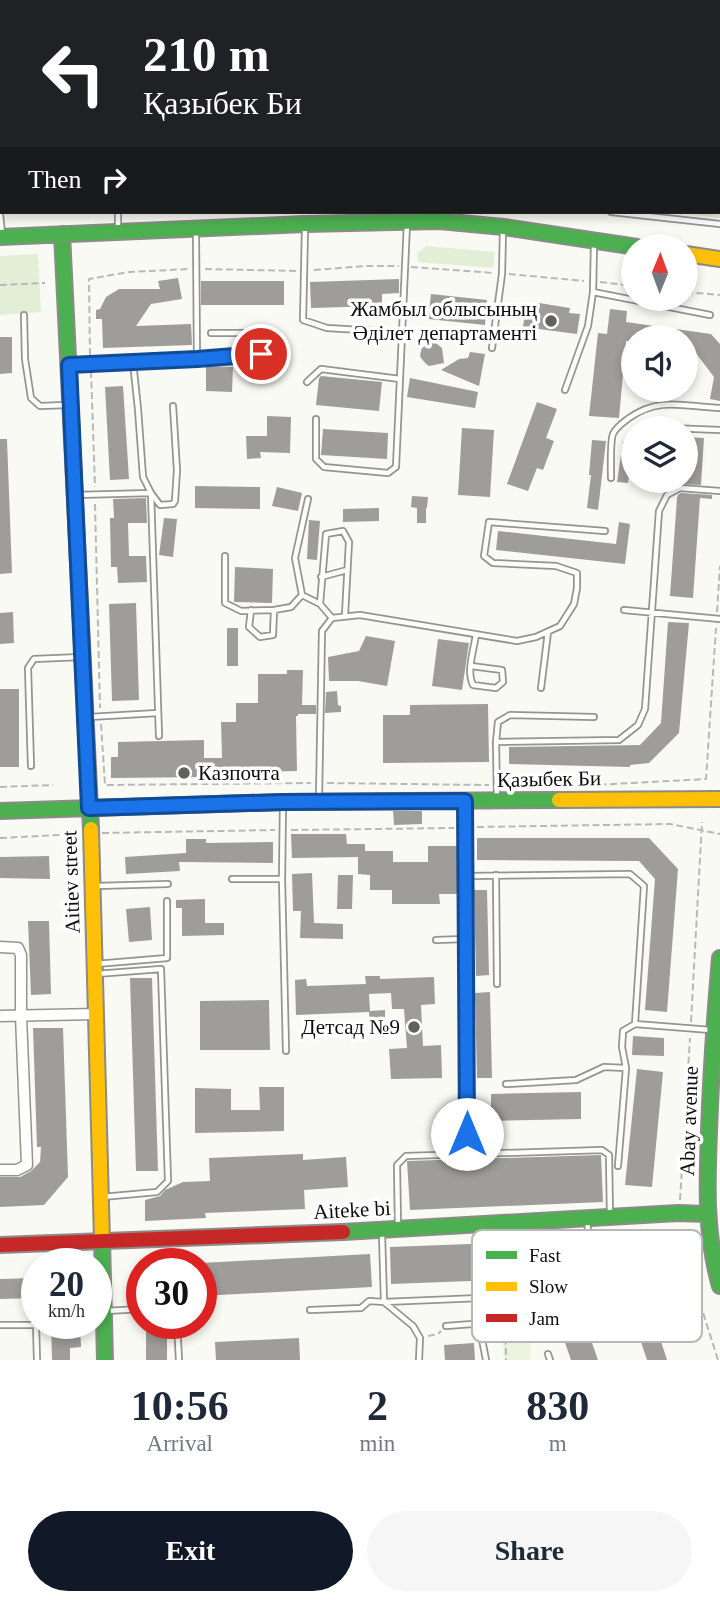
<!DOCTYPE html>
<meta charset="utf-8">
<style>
:root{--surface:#fff;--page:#f6f6f7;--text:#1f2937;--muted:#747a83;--accent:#111827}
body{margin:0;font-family:"Times New Roman",serif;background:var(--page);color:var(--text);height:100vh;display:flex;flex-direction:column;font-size:26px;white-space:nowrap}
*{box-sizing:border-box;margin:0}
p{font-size:23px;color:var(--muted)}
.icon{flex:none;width:38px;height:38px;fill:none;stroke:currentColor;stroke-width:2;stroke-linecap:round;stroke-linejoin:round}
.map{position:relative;height:1360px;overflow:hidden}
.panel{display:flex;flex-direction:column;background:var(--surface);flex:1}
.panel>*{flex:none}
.guide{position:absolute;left:0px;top:0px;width:721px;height:214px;box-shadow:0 4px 10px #0003;background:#202124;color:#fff;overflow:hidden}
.needle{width:46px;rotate:1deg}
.fabs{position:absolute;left:621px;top:234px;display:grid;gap:14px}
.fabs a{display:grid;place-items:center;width:77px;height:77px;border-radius:50%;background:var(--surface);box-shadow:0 4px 10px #0003;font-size:35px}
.speed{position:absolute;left:21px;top:1248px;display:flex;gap:14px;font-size:35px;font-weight:700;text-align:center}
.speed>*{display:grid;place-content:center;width:91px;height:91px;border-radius:50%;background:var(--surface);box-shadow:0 4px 10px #0003;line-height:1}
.speed small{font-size:18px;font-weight:400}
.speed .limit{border:10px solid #d22;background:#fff;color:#111}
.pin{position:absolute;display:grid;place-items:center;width:60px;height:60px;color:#fff;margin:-30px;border:4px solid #fff;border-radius:50%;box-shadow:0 2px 7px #0007}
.me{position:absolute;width:77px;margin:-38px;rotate:0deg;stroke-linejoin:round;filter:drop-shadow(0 0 5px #0008)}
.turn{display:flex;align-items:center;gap:24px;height:147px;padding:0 28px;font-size:32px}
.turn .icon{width:91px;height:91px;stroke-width:2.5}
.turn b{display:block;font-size:49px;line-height:60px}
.then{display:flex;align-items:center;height:66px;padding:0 28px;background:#0003;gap:14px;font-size:26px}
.eta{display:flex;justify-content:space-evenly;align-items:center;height:119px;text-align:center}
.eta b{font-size:42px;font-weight:600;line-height:49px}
.button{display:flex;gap:14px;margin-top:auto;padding:14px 28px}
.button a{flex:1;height:80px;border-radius:42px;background:var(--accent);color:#fff;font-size:28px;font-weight:600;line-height:80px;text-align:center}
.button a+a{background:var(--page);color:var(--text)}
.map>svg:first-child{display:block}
</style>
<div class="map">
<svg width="720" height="1360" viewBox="0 0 720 1360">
<rect width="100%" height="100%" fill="#fafaf4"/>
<path fill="#e3eed6" d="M384,0H720V49L719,2H396Z
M719,143L720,218L676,212H719Z
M426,246L495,252L493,268L418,262L417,253Z
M38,254L41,312L0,315V256Z"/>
<path fill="#ecf3df" d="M529,1316L531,1360H504L501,1317Z"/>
<path fill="#9e9d99" d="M178,278L182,299L151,304L136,326L191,324L192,345L103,348L102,319H96V310L100,309L106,297L119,289H160L158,281Z
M399,279V293L382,294V306L311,308L310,282Z
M201,281H284V305H201Z
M431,294L487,300L485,325L428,319Z
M539,303L570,308L569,313L580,314L577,334L523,327L526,306L539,307Z
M610,309L627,311L626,322L711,334L720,344V401L710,399L714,377L692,348H686V338H634V342L626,341L619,418L589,416L598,333L607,334Z
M0,337H12V373L0,374Z
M432,342L436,343L442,348L444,363L429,366L426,364L421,358L420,355L422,348Z
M470,352L485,354L479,386L441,370L459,359L468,358Z
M206,366L233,367L232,392L206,391Z
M321,376L382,382L379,411L316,405L319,378Z
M410,378L478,392L475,408L407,397Z
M123,386L129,479L110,480L105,387Z
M537,402L557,409L546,438L554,441L543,470L537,468L528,491L507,484Z
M267,416L291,417L290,453L260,452L261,458L247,459L246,436H267Z
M462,428L494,430L490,497L458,495Z
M323,429L388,433L387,459L321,455Z
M686,437L704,438L701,485L678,484V481H686Z
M0,439H7L12,573L0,574Z
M592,440L606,441L598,510L587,508L591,475H589Z
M623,441L633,442L628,483L617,482Z
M195,486L260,487V509L195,508Z
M277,487L302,493L298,511L272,506Z
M681,493L712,495V499L700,498L693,598L670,596L677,498L678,495Z
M412,496L428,497L427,508H426V523H417V508L411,507Z
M146,498L147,523H128L129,556H146L147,582L118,583L117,567H111L110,518H114L113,499Z
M379,508V521L343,522V509Z
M164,518L177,519L173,557L159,555Z
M309,520L320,521L317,560L307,559Z
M619,522L630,524L625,564L496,550L498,531L616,544Z
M235,567L273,569L272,603L234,602Z
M136,603L139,700L112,701L109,604Z
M13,612L14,643L0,644V613Z
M668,622L689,623L679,733L649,763L630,765V767L509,764V747L640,745L661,723Z
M227,628H238V666H227Z
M366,636L395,641L387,686L358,681H329L328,657L359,651Z
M438,639L469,643L462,690L432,686Z
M287,670H303L302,705H316V714H298V716H296L297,771L212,773V777L111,778V757H118V742L204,740V758H222L221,722H236V703H258V674H287Z
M0,689H19V767H0Z
M337,691L338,705L341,706V712L325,713L326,692Z
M488,704L489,762L383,763V715H410V705Z
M393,811H422V824L394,825Z
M291,834H346L347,844H365V851H393V862H428V846H457V894H439L440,904H392V890H370V875L358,874V857L292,858Z
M477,838H649L678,869L667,1012L645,1010L655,879L639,861L477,860Z
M186,839H206V843L273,842V863L179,862L180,871L126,874L125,857L186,853Z
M49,856L50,879L0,878V857Z
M312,873L314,923L343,924V939L300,938L301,911H293L292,874Z
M338,875H353L352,909H337Z
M474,890H487L489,975L476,976Z
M205,899V923H224V935L182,936V908H176V900Z
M150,907L152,940L129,942L126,909Z
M28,921H49L51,994L31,995Z
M365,976H380V979L434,977L435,1004L421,1005L423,1046L441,1045L442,1078L391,1079L389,1049L407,1048L404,1009H392L391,993L369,994L370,1011L385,1010V1030L370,1031L369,1012L296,1015L295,980L306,979L307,986L366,984Z
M130,978H152L158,1171H136Z
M490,992L492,1078H477L475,993Z
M269,1000L270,1050H200V1001Z
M33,1028H63L68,1177L44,1205L0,1207V1177H20L31,1171L40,1162L41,1147H37Z
M633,1036L664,1038V1056L632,1055Z
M637,1069L663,1072L652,1187L625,1185Z
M259,1087H284V1131L195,1133V1088L231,1089V1110H260Z
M581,1092V1119L491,1121V1094Z
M303,1154V1160L346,1157L348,1187L304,1190L305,1209L205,1213L206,1218L145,1221V1200L160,1196L165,1190L183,1182L210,1181L209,1158Z
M601,1155L603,1202L410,1210L407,1161Z
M578,1240L579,1277L391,1284L390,1247Z
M370,1254L372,1287L201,1296V1263Z
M37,1278V1298L0,1299V1279Z
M637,1287L656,1339L660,1338L667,1360H647L638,1333L636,1334L628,1312L586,1326L598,1360H571L563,1337L548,1342L540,1319L579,1306L580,1307Z
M51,1323H80L81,1347L70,1348V1360H52Z
M146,1323H167V1360H146Z
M299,1338L300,1360H216L215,1342Z
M474,1343L475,1360H445L444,1345Z"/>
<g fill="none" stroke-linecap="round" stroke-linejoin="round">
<g stroke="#949492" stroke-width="8">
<path id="lane" d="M430,0L435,2
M72,2L73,0
M0,36L2,37
M719,48H720
M118,212V231
M611,212L720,224
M0,214L2,234
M305,228L303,320L327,328L378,331
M196,233L197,359
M593,292L710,315
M24,315L25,359L31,398L40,406L66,405
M492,348L502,274L503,230
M133,362L138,409L143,477L151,493L160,505L173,504L175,501L177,470L173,406
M71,364L197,359L261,354L264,340L258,333H211
M307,382L321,369L400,379
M565,390L588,326L593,292L594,245
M316,419V459L324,467L388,473L396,467L407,223
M669,428L720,430
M611,478C611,469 610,441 613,434C616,427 624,422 629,418C660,396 685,407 720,408
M76,495L151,493L159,736
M225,556V603L241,611L274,610L291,607L302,595L295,558L308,499
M321,577L347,570
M302,595L320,604L332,618
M320,604L326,534L343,531L349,542L345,615
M251,610L249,627L260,637L273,635L274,610
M624,610L720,619
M471,666L502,670L503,682L496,688L473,685C466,671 474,650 476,634
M541,688L548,632
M89,717L158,713
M496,742L619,740L638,725L645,709L659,511L667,495L680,488L720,491
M31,766L28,668L34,659L81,657
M319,798L322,631L332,618L360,615L517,641L536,637L560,626L574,604L577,588V573L556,566L493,563L484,556L489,522L605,531
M497,798L496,742L498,722L510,715L594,717
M283,803L282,879L286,1051
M496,875L497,984
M467,876L630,874L644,886L635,1024L623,1031L622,1047L626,1068L618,1166
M232,879H282
M96,886L168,884
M436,940L465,939
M96,964L167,958V901
M96,974L161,969L168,1181L157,1192L102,1197
M635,1024L711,1030
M506,1084L576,1080L604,1067L626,1068
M398,1228L397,1165L406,1156L602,1150L609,1155L610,1216
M382,1234L384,1302L413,1326L420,1338L419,1360
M310,1310L361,1308L369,1301L384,1302L573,1294L596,1289L587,1222
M105,1311L142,1309
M177,1323L179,1360
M0,1325H36L37,1360
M446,1326L472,1324L480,1329L486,1360
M548,1354L550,1360"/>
</g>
<g stroke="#949492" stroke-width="13">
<path id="street" d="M719,134H720
M465,801L467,1134
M0,947L18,948L21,955V1016L27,1165L17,1170H0
M0,1016L96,1014"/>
</g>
<g stroke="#8b8b88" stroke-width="18">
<path id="fast" d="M62,234L91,829
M0,237L305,224L439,221L504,227L637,247
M0,811L283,802L559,800
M720,958C715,1015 711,1073 709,1131C707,1184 705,1234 720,1286
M343,1232L678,1213L706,1214
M102,1240L105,1360"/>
</g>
<g stroke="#8b8b88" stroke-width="18">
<path id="slow" d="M686,254L720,259
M559,800L720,799
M91,829L102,1240"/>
</g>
<g stroke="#8b8b88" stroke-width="18">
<path id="jam" d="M0,1245L343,1232"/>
</g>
<path stroke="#b8b8b7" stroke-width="2" stroke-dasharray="7 3.5" stroke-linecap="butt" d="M563,0L575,2
M247,2V0
M599,2V0
M719,24H720
M719,149H720
M411,267L493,273
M205,269L297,271
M314,270L366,266H399
M509,274L584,281
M600,282L634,286
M0,285L45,283
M686,292L720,295
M90,355L89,279L129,272L189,269
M91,371L95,487
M95,504L100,708
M717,612L720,566
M101,724L105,785L311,783
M327,783L489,785
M505,785L575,786L706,779L716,628
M0,787L53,785
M477,827L670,824L720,834
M291,830L454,828
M102,833L275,830
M0,838L79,834
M691,1022L702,822
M680,1200L690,1038
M678,1233L718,1360
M505,1306L506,1360
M482,1321V1306
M428,1336L438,1334L441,1331"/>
<use href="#lane" stroke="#fefefd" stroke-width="4.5"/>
<use href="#street" stroke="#fefefd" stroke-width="10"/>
<use href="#fast" stroke="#4caf50" stroke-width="14"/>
<use href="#slow" stroke="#ffc107" stroke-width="14"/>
<use href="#jam" stroke="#c62828" stroke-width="14"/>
</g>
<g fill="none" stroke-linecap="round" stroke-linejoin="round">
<g stroke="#114b97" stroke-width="18">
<path id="route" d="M261,354L197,359L69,365L89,808L283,802L465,801L467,1134"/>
</g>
<use href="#route" stroke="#1a73e8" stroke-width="12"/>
</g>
<g fill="#61615e" stroke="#fff" stroke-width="2.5">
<circle cx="551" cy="321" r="7"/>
<circle cx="184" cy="773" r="7"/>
<circle cx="414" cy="1027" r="7"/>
</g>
<g text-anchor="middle" stroke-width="7" stroke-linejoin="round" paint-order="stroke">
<g font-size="21" fill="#0e0e0e" stroke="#fff" text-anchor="end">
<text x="537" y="316">Жамбыл облысының<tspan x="537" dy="24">Әділет департаменті</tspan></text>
<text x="198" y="780" text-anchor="start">Казпочта</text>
<text x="400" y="1034">Детсад №9</text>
</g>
<g font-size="21" fill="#0e0e0e" stroke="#fff">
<text transform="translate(549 779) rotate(-1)" y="7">Қазыбек Би</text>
<text transform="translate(71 882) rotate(-92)" y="7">Aitiev street</text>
<text transform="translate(689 1121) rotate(-88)" y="7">Abay avenue</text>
<text transform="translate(352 1210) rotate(-3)" y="7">Aiteke bi</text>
</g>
</g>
<rect x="472" y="1230" width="230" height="112" rx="10" fill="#fff" stroke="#b7b7b7" stroke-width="2"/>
<rect x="486" y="1251" width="31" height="8" fill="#4caf50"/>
<rect x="486" y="1282" width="31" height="9" fill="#ffc107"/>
<rect x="486" y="1314" width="31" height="8" fill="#c62828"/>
<g font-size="19" fill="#0e0e0e">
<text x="529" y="1262">Fast</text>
<text x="529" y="1293">Slow</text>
<text x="529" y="1325">Jam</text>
</g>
</svg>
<div class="fabs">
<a><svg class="needle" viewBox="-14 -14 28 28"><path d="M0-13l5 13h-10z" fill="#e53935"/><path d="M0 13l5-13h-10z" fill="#747a83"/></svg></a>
<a><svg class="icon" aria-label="sound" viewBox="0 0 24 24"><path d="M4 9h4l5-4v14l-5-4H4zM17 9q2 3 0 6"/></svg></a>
<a><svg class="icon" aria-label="layers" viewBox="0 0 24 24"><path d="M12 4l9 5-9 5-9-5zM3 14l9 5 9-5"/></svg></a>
</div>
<div class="speed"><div>20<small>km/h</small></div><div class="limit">30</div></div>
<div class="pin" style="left:261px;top:354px;background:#d93025"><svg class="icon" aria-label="arrive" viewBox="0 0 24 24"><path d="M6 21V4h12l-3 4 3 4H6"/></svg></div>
<svg class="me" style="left:467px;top:1134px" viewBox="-20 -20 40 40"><circle r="19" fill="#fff"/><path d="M0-13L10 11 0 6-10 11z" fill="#1a73e8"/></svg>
<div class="guide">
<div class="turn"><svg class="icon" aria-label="left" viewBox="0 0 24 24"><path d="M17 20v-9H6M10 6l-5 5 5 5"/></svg><div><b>210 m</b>Қазыбек Би</div></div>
<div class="then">Then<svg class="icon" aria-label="right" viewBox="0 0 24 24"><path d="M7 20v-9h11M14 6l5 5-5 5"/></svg></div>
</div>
</div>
<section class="panel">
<div class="eta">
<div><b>10:56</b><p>Arrival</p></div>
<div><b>2</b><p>min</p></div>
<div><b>830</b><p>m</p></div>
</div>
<div class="button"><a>Exit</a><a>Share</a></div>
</section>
